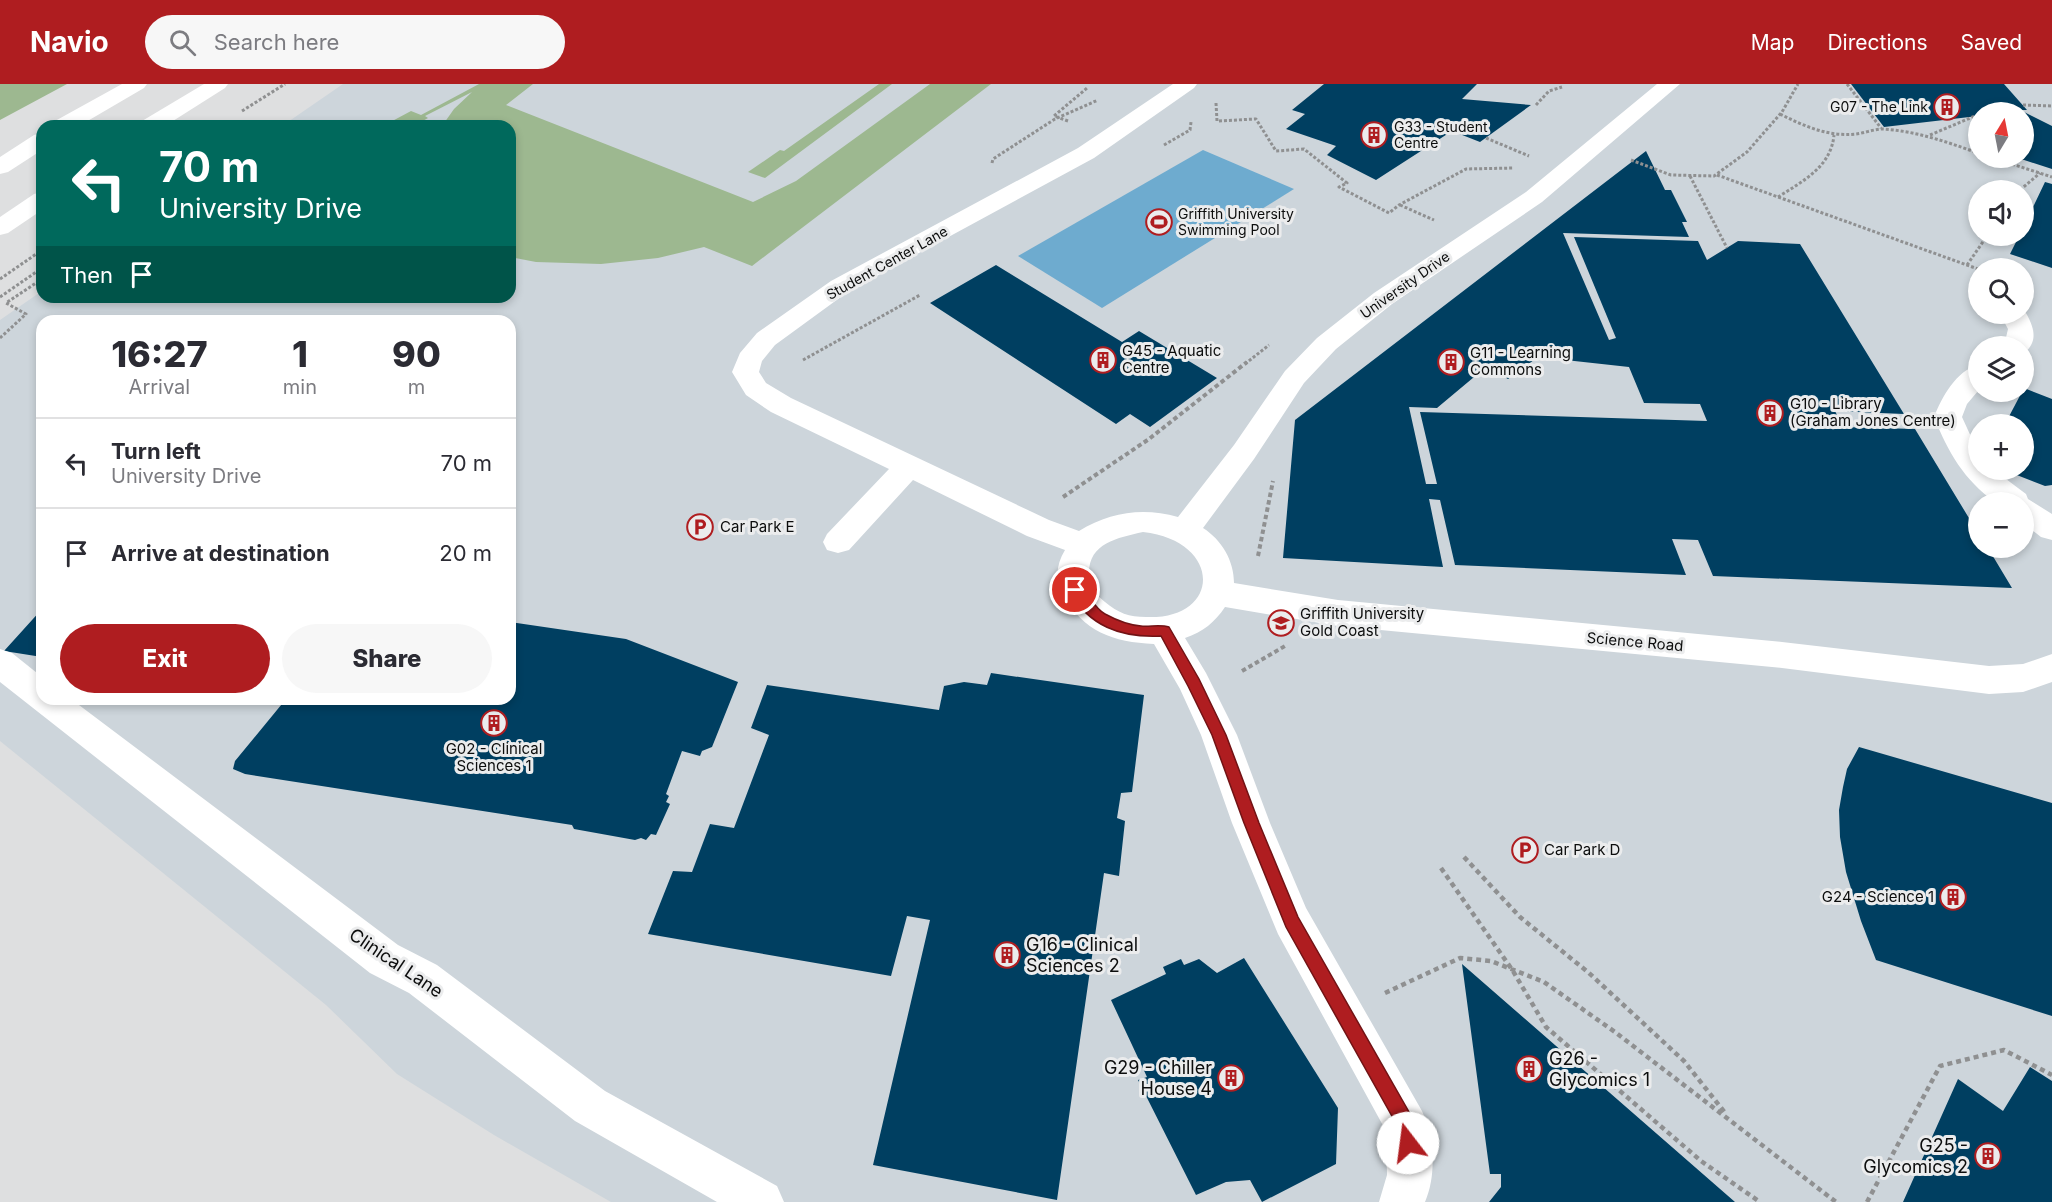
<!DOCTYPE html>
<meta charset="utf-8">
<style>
:root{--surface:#fff;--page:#f7f7f7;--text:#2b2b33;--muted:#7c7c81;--line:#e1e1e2;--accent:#af1d20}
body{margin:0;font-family:Inter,sans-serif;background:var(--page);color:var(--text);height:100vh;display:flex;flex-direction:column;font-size:22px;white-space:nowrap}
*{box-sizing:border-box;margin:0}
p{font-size:20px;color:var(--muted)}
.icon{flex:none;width:33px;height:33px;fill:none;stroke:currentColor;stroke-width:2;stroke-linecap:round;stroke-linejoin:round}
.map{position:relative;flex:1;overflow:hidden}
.side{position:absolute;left:36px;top:231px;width:480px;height:390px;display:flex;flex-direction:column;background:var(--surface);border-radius:18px;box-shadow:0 3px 9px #0003}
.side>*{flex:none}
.hud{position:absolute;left:36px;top:36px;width:480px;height:183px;border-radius:18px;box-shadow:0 3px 9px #0003;background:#00695c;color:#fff;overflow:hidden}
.needle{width:39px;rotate:10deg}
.controls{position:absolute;left:1968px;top:18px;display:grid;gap:12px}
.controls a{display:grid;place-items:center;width:66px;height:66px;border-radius:50%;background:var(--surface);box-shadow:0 3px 9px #0003;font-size:30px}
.pin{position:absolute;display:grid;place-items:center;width:51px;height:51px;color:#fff;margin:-26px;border:3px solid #fff;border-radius:50%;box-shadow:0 2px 6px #0007}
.me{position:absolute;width:66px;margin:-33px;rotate:345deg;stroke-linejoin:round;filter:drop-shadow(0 0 4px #0008)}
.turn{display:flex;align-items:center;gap:21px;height:126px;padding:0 24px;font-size:27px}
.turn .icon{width:78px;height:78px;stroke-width:2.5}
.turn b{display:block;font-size:42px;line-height:51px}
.then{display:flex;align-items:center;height:57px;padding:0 24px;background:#0003;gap:12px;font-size:22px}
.eta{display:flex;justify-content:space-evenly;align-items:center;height:102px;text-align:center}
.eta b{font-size:36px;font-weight:800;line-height:42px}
.button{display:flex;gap:12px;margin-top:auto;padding:12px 24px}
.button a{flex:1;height:69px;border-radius:36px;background:var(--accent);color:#fff;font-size:24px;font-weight:800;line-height:69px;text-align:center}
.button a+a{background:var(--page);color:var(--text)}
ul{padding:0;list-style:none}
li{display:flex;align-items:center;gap:18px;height:90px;padding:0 24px;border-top:2px solid var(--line)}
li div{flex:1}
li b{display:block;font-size:22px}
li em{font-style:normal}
header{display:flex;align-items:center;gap:36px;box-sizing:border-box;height:84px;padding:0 30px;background:var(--accent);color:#fff}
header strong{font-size:28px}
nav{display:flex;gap:33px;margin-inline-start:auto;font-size:21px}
.search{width:420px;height:54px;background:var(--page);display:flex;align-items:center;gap:15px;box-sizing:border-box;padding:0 21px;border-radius:33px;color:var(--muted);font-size:22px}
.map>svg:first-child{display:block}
</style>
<header>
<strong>Navio</strong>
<div class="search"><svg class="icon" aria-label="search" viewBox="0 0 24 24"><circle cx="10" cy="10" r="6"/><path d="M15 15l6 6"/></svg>Search here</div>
<nav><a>Map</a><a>Directions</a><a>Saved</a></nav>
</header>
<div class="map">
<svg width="2052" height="1118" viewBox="0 0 2052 1118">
<rect width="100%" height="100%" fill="#dedfe0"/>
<path fill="#cdd5db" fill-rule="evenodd" d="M343,0H2052V1118H611L494,1051L397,990L326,921L0,657V236L42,207V213H510V42H282ZM1978,28H2024V74H1978ZM1978,106H2024V152H1978ZM1978,184H2024V230H1978ZM42,237H510V615H42ZM1978,262H2024V308H1978ZM1978,340H2024V386H1978ZM1978,418H2024V464H1978Z"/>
<path fill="#9db890" d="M0,0H67L0,36Z
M479,0H533L506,21L753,118L796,97L930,0H991L752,182L704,163L658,174L601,180L536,178L510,173V42H442L454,25L472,8L425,32L428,34L414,42H383L411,27L421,31Z
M879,0H892L765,94L748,88L780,66L784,67Z"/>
<path fill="#6eabcf" d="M1203,66L1294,105L1102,224L1018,172Z"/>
<path fill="#003f61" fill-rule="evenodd" d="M1324,0H1477L1462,15L1531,21L1480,58L1452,47L1376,96L1327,71L1336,62L1286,45L1305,30L1292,26Z
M1851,0H2004L2027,26H2020L2052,42V85L2018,74H2024V28H1978V32L1884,43Z
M1646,67L1665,106H1671L1687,138H1682L1689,153L1563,149L1609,256L1616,254L1574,153L1698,157L1707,176L1738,157L1800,160L1904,330L1835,327L1843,343L1915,345L1978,449V464H1988L2012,504L1713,492L1698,456L1672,455L1686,491L1455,481L1440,416L1429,415L1443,483L1283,474L1295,336ZM1538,273L1629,283L1644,319L1700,320L1707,337L1420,328L1437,400H1426L1409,323L1437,324L1486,283L1508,295Z
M2045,98L2052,100V184L2010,170L2019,152H2024V142Z
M996,181L1122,258L1139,247L1217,294L1150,343L1130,330L1116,340L930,219Z
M2024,304L2052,315V401L2045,402L2004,386H2024V340H2005Z
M42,525V573L4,567Z
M510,538L626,555L738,598L712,663L702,667L700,672L682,667L666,710L669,712L666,718L670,720L656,751L651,750L646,756L641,754L635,756L574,745L572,741L245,690L233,685L235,677L286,615H510Z
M991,589L1144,611L1132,708L1121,709L1117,734L1125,737L1119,792L1104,789L1057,1116L873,1081L930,836L907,832L891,892L648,850L673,787L692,788L710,740L734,744L769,651L751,644L767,601L939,626L944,602L964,598L987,601Z
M1859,663L2052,719V932L1876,876L1861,837L1846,788L1840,753L1839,726L1843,703L1847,685Z
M1244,874L1338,1024L1336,1080L1262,1118L1250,1096L1226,1098L1196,1111L1138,996L1147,993L1111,916L1166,890L1163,883L1181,875L1184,881L1199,875L1217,889Z
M1462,880L1735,1118H1489L1501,1103V1090H1490Z
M2030,983L2052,997V1118H1903L1958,995L2003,1027Z"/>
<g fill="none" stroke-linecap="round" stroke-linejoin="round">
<path stroke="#8f9091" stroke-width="3" stroke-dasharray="3 2" stroke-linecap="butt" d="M1847,0L1881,44
M1216,19L1217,37L1256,35L1276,67L1304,65L1347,99L1339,103L1389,129L1399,121L1466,85L1514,84
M1536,21L1549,7L1562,3
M2023,21L2052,22
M242,27L285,0
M1780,30C1804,42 1828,53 1856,50C1865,49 1874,45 1883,45C1916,47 1947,58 1978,69
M1068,37L1054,32L1087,4
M1930,51L1975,32
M1486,54L1529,72
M1164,61L1190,46L1191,38
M1993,74L2052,93
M1631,76L1671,91L1714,92L1747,68L1782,28L1798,0
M992,79L993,75L1055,35L1098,16
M1717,91L1978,185
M1690,92L1727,164
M2020,106L2040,89
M1778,113C1803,97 1831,83 1834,51
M1400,121L1434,136
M1967,181L1987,152
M0,195L42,166
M0,213L42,184
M0,254L26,230L6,219L42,195
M803,276L920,211
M1245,280L1269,261"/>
<path stroke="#8f9091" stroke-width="4" stroke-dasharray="4.5 3" stroke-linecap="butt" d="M1063,413L1149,355L1247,278
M1258,472L1273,397
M1242,587L1285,562"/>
<path stroke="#8f9091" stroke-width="4.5" stroke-dasharray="5 4" stroke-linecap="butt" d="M1464,773L1520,833L1589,889L1684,977L1726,1030
M1441,784L1513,887L1546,943L1701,1077L1760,1118
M1385,909L1460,874L1491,877L1544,898L1615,948L1836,1118
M1867,1118L1940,982L2004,966L2052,991"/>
<path fill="#fff" fill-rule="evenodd" d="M1173,0H1197L1194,4L1094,74L849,207L775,261L762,277L759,288L766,299L791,314L1049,436L1079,447C1110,428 1143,423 1178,433L1234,361L1285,287L1317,254L1374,209L1526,108L1657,0H1680L1542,118L1392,220L1336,265L1304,299L1254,375L1203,444C1222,456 1234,477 1234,499L1338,516L1782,558L1989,582L2023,580L2052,570V598L2023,608L1989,610L1782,584L1338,542L1225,523C1215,538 1203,548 1185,554L1206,589L1237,651L1270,739L1306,824L1422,1027C1434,1054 1437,1090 1425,1118H1379L1387,1091L1386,1047L1278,850L1232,739L1201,651L1180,605L1154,560C1113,558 1083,548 1063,510C1055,494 1056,481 1065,466L1027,452L913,396L849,466L838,469L827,466L823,458L827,450L889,385L771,328L746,311L732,288L740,269L757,249L831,197L1078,64ZM1143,448C1223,457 1222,536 1146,533C1129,533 1118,529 1105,518C1095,510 1090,504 1089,491C1088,459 1117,454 1143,448Z
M2024,226C2033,240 2040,257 2024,269V262H2004L2008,245L2000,230H2024Z
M1978,281V307L1967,320L1962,333L1978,368V386H1994L2026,410L2028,415L2052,430V456L2041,453L2024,440V418H1995C1964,396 1948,368 1934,333C1942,313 1956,287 1978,281Z
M0,565L12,569L42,593V615H71L398,861L437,881L605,1007L777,1102L784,1118H717L575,1037L409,909L370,889L0,598Z"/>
<path fill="#fff" fill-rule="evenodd" d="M122,0H147L144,4L79,42H52L55,37Z
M204,0H228L225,4L165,42H139L142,37Z
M42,49V66L8,88L0,90V73L34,51Z
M42,108V126L8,149L0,151V133L34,110Z"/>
</g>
<path fill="#af1d20" stroke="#721315" stroke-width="1.5" d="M1075,500C1087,504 1092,523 1105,530C1116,536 1128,541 1141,542C1150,543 1160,540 1169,543L1199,595L1226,651L1259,739L1298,833L1413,1035L1417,1059L1415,1065L1408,1068L1402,1065L1398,1043L1286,843L1244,739L1212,651L1188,602L1161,552C1120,554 1089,542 1068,506Z"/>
<defs>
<g id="building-ring" transform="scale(1.35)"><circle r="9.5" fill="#ebeced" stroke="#af1d20" stroke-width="1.5"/><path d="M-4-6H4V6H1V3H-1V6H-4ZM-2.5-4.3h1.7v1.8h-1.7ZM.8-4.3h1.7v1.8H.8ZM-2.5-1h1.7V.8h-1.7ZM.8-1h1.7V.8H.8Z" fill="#af1d20"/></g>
<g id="stadium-ring" transform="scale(1.35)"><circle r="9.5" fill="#ebeced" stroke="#af1d20" stroke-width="1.5"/><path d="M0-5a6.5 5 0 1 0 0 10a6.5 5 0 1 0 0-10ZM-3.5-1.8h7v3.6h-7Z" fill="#af1d20"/></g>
<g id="parking-ring" transform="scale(1.35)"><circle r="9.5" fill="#ebeced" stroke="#af1d20" stroke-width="1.5"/><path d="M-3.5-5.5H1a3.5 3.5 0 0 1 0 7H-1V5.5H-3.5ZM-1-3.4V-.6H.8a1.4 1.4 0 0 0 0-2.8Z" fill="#af1d20"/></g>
<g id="university-ring" transform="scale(1.35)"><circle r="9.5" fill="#ebeced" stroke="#af1d20" stroke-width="1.5"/><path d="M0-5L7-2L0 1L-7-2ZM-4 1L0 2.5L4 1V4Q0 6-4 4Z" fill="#af1d20"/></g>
</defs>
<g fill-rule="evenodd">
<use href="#building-ring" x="1947" y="23"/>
<use href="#building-ring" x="1374" y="51"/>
<use href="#stadium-ring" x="1159" y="138"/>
<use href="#building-ring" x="1103" y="276"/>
<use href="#building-ring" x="1451" y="278"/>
<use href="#building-ring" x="1770" y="329"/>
<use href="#parking-ring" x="700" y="443"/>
<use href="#university-ring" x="1281" y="539"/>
<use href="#building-ring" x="494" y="639"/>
<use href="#parking-ring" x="1525" y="766"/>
<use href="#building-ring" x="1953" y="813"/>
<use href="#building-ring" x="1007" y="871"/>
<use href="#building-ring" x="1529" y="985"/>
<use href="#building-ring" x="1231" y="994"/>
<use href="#building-ring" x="1988" y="1072"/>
</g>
<g text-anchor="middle" stroke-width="6" stroke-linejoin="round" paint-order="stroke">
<g font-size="14" fill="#0c0d0d" stroke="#ebeced" text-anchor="start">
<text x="1928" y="28" text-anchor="end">G07 - The Link</text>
<text x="1394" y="48">G33 - Student<tspan x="1394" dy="16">Centre</tspan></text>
<text x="1178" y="135">Griffith University<tspan x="1178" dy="16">Swimming Pool</tspan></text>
</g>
<g font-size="14" fill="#0c0d0d" stroke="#ebeced">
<text transform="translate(887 179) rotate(-29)" y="5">Student Center Lane</text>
<text transform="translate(1405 201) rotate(-35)" y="5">University Drive</text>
</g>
<g font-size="15" fill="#0c0d0d" stroke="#ebeced" text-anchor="start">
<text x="1122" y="272">G45 - Aquatic<tspan x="1122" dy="17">Centre</tspan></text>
<text x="1470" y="274">G11 - Learning<tspan x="1470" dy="17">Commons</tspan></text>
<text x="1790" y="325">G10 - Library<tspan x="1790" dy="17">(Graham Jones Centre)</tspan></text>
<text x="720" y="448">Car Park E</text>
<text x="1300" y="535">Griffith University<tspan x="1300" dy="17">Gold Coast</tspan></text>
<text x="494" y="670" text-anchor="middle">G02 - Clinical<tspan x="494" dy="17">Sciences 1</tspan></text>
<text x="1544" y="771">Car Park D</text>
<text x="1934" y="818" text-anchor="end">G24 - Science 1</text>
</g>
<g font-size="15" fill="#0c0d0d" stroke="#ebeced">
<text transform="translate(1635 558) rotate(5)" y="5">Science Road</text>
</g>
<g font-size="18" fill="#0c0d0d" stroke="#ebeced" text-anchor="start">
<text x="1026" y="867">G16 - Clinical<tspan x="1026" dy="21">Sciences 2</tspan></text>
<text x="1549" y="981">G26 -<tspan x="1549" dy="21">Glycomics 1</tspan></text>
<text x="1212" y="990" text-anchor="end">G29 - Chiller<tspan x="1212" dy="21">House 4</tspan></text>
<text x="1968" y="1068" text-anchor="end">G25 -<tspan x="1968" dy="21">Glycomics 2</tspan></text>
</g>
<g font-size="18" fill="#0c0d0d" stroke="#ebeced">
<text transform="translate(396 879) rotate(34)" y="6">Clinical Lane</text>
</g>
</g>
</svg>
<div class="controls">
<a><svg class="needle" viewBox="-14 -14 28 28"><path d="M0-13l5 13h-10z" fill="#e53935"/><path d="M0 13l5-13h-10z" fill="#7c7c81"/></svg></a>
<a><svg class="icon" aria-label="sound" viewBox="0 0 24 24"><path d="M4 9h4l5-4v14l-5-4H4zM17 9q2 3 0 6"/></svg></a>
<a><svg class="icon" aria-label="search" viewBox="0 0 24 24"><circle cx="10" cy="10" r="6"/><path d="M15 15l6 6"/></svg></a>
<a><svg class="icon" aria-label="layers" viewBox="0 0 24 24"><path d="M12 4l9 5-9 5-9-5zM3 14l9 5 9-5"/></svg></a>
<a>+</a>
<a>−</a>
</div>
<div class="pin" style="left:1075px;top:506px;background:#d93025"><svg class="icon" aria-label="arrive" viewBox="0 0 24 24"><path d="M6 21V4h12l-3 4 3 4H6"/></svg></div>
<svg class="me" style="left:1408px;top:1059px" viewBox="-20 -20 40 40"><circle r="19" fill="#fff"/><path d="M0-13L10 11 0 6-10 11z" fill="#af1d20"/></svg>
<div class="hud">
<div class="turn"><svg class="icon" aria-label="left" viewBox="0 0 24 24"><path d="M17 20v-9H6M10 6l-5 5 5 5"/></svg><div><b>70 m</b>University Drive</div></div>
<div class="then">Then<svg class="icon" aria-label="arrive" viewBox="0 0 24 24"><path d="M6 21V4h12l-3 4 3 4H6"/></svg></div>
</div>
<section class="side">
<div class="eta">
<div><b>16:27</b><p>Arrival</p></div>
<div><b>1</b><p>min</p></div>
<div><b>90</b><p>m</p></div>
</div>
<ul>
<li><svg class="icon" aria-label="left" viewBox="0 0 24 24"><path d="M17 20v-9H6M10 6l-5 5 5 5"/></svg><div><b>Turn left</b><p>University Drive</p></div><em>70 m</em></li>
<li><svg class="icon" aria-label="arrive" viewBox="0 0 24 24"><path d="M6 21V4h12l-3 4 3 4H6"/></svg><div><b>Arrive at destination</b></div><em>20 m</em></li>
</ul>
<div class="button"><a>Exit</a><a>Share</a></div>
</section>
</div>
